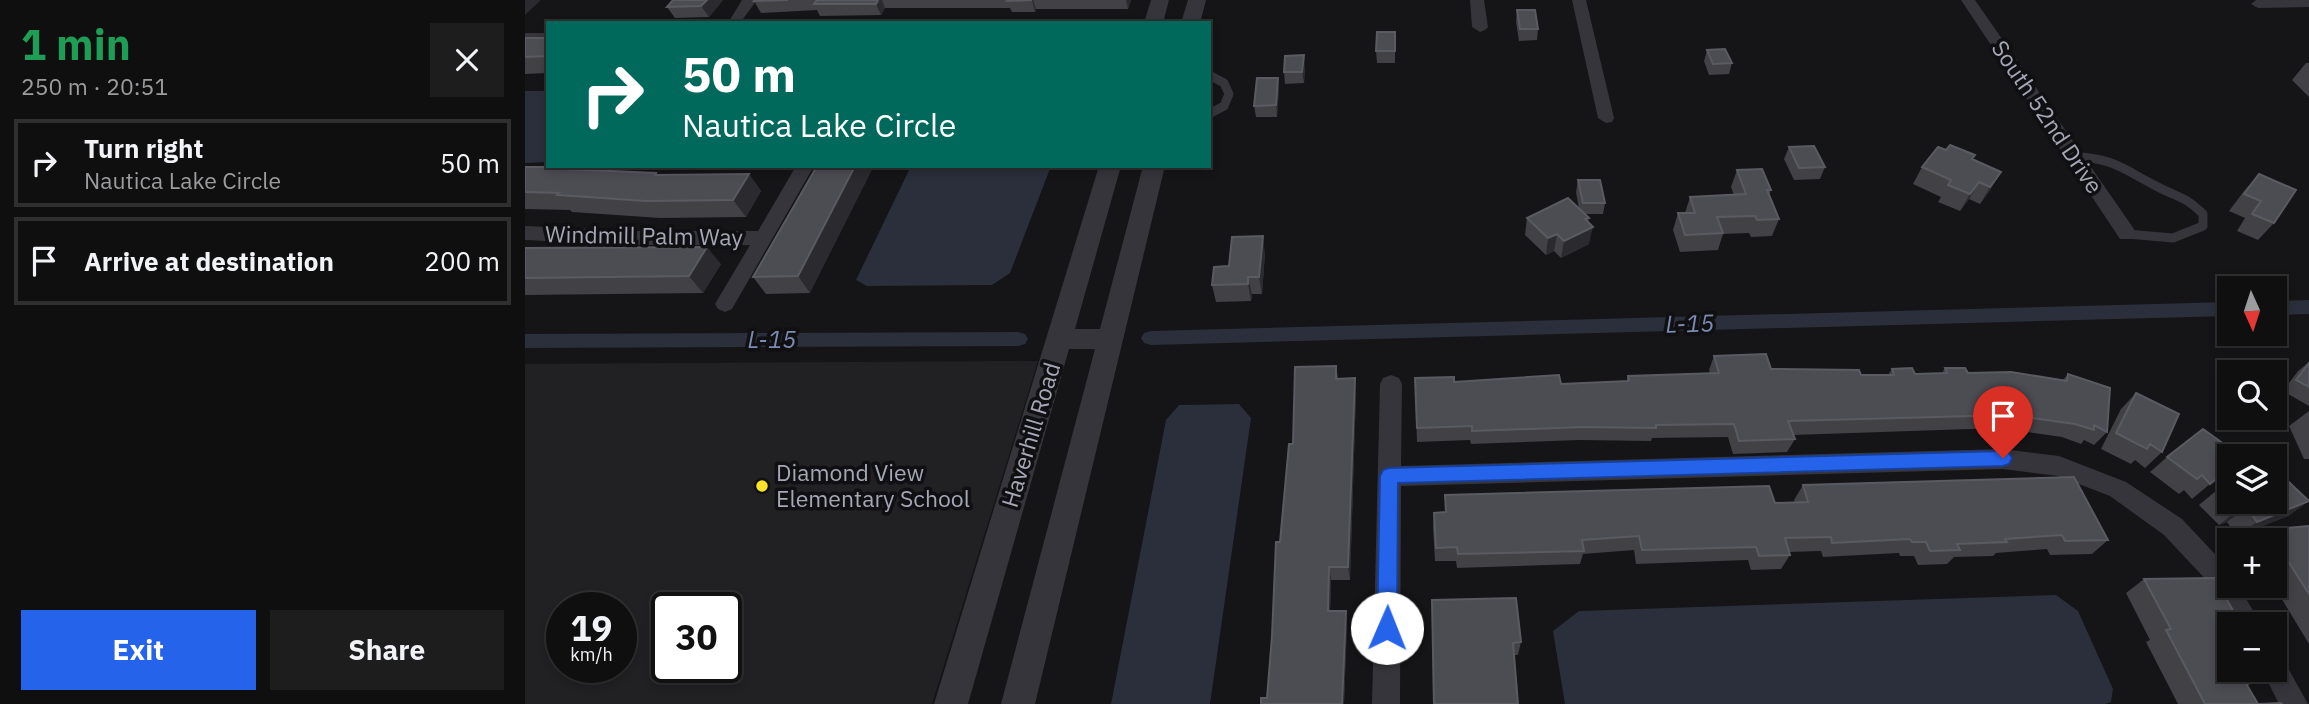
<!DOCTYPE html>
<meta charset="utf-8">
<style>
:root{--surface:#100f10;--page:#1e1d1e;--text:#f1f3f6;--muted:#9c9c9f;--line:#302f30;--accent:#2563eb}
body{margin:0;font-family:"IBM Plex Sans",sans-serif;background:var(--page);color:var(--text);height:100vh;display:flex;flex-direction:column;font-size:26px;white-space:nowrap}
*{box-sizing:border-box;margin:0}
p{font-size:23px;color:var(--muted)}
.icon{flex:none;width:38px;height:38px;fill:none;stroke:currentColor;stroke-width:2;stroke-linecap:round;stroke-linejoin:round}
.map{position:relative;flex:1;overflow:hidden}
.sheet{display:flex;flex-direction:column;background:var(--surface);width:525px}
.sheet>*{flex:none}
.banner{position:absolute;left:21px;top:21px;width:665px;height:147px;border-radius:0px;box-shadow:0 4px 10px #0003,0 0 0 2px var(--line);background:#00695c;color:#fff;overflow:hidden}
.needle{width:46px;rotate:177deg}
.tools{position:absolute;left:1692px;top:276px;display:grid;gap:14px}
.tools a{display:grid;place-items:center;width:70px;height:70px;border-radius:0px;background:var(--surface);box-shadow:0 4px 10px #0003,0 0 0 2px var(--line);font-size:35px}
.speed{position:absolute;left:21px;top:592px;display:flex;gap:14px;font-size:35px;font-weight:700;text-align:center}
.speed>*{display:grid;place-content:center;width:91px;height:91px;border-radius:50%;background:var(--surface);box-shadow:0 4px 10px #0003,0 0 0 2px var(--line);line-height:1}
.speed small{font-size:18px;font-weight:400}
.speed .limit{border:4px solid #111;border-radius:10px;background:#fff;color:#111}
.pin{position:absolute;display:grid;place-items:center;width:60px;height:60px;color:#fff;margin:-72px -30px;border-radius:50% 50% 50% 0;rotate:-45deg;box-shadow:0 0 7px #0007}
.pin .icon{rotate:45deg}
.me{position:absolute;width:77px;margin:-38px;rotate:1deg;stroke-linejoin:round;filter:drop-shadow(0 0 5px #0008)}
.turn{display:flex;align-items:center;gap:24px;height:147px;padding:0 21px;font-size:32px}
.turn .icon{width:91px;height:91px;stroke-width:2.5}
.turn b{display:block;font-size:49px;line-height:60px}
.round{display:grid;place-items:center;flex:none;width:74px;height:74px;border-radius:0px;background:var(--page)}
.headline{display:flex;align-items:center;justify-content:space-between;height:119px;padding:0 21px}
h1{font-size:42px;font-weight:700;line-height:52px;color:#1e9e55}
.action{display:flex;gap:14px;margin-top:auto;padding:14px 21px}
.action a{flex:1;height:80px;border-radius:0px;background:var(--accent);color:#fff;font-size:28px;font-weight:700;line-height:80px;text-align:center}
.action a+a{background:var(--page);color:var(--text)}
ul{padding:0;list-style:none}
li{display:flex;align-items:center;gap:21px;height:88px;margin:0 14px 10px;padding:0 7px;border:4px solid var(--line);border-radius:0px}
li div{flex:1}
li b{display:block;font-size:26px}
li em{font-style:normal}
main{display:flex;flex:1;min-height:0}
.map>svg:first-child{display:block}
</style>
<main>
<section class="sheet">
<div class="headline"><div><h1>1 min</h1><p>250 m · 20:51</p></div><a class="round"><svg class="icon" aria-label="close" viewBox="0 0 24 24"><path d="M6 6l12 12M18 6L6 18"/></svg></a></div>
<ul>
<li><svg class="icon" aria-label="right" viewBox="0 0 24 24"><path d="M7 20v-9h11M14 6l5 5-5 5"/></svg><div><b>Turn right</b><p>Nautica Lake Circle</p></div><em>50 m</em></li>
<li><svg class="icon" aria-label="arrive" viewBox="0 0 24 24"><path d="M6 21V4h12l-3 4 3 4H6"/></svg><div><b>Arrive at destination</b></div><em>200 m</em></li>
</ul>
<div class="action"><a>Exit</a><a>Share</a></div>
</section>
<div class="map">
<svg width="1784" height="704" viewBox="0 0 1784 704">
<rect width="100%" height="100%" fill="#151416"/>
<path fill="#212023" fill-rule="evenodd" d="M513,361L407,704H0V364ZM37,607H96V667H37ZM201,607V667H142V607Z"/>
<path fill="#2a2f3b" d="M0,91H23V162L0,163Z
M386,166H526L485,273L467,285L342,286L331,280Z
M714,404L726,418L685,704H586L641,420L654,405Z
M1531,595L1553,611L1588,689L1586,702L1580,704H1040L1028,631L1054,611Z"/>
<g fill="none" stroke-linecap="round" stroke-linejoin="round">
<path fill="#2a2f3b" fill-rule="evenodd" d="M1784,300V314L1750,315V301Z
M1704,302V316L626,345L619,343L616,338L619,333L626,331Z
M493,332L500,334L503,339L500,344L493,346L0,348V334Z"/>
<path stroke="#35353b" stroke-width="9" d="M684,75L699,83L704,94L699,106L684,114
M1549,157C1586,157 1600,170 1631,186C1653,198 1659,195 1678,214V226L1648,238L1602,234"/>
<path fill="#35353b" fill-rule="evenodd" d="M217,0H232L215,23H203Z
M945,0H959L963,27L960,30L955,32L947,27Z
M1047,0H1061L1089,118L1087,122L1081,123L1073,118Z
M1436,0H1450L1609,229L1611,234L1609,239H1595Z
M1784,0V7L1733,8L1726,4L1731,0Z
M0,33H23V43H0Z
M271,166H289L207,309L200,312L193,309L190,304L225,245H108L0,240V226L108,231H233Z
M866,375L874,378L877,384L876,466L1478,449L1534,456L1601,482L1657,519L1703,568L1704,586H1714L1736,625H1709L1685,584L1639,535L1585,496L1533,476L1478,469L876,486L875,704H847L855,384L858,378Z
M1750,657L1759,661L1783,704H1754L1737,670H1750Z"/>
<path fill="#35353b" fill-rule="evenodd" d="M626,0H644L638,23H619Z
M663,0H681L675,23H656Z
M574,166H596L550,329H575L618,166H640L510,704H476L570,349H544L443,704H409Z"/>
</g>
<path fill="#414146" d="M148,0H198L184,17L150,18L142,7Z
M230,0H606L603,9H511L510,12H487L485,8H360L356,15L295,16L292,10L236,13L229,1Z
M992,10L1013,29L1012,40L994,41L991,22Z
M870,32V63H852L851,51Z
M0,38H23V73L0,74Z
M1182,50L1207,63L1204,74L1184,75L1179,61Z
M1781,63H1784V97L1767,80Z
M780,67L779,83L760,84L759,72Z
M754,89L752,117H731L729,106Z
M1264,147L1300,167L1295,179L1269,180L1259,159Z
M1447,159L1466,189L1455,204L1444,199L1435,211L1413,202L1416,197L1388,184L1397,167Z
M292,166L285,293L241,294L228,277Z
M0,167H42L45,170L131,173L133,175L224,174L236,191L221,217L135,218L47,212L45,210L0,209Z
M1212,170L1246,190L1244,195L1254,219L1247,236L1226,237L1224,233L1198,234L1193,250L1155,252L1148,230L1153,213H1160L1165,197L1209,195L1206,187Z
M1734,174L1749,223L1733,240L1712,231L1720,218L1704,211L1719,191Z
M1053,180L1080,203L1078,214H1060L1064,218L1063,222L1064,244L1036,258L1029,251L1021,255L1000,235L1002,218L1054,209L1051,192Z
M0,248L196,264L178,293L0,295Z
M740,253L737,294H727L726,301L691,302L687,285L704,266Z
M1189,356L1246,369L1336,375H1363L1367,369L1390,374L1417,373L1420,368L1443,373L1537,381L1543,374L1582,432L1569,445L1559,440L1556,444L1537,437L1475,428L1268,435L1270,439L1262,452L1208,454L1203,437L1127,438L1126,441L1055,440L946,444L945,440L892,442L890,378L929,382L1036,384L1101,382L1103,376L1185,373L1184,370Z
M1784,362V406L1758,391L1773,371Z
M811,366L813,378L831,393L825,580H806L805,611L822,623L819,704H736L742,698L755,542L768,444Z
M1611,393L1637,452L1620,468L1610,460L1606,464L1576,449L1596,409Z
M1784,411V459H1779L1764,426Z
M1642,457L1704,468L1667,499L1659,490L1654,494L1625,472Z
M1278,485L1583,540L1567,554L1525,555L1522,549L1471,553L1468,556L1429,557L1422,564L1393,565L1389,556H1375L1374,553L1298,557L1296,551L1264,552L1265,555L1256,569L1226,570L1223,560L1111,564L1109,550L1058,554L1055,564L932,568L931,561H910L908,527L909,513L920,512V495L1250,503L1270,502L1269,500Z
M1692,490L1784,501L1763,516L1712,536L1702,522L1694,525L1674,505Z
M1784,526V644L1749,586H1750V541H1723L1738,530Z
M1619,579L1743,674L1722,686L1733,704H1757H1653L1621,642L1625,640L1601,593Z
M907,600L996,642L993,655H989L993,704H908Z"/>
<path fill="#2b2a2e" d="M0,0H16L0,15Z
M182,0H198L184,17L176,6Z
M353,0H357L360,8L356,15L351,4Z
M507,0H508L511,9L510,12Z
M601,0H606L603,9Z
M779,55L780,67L779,83L777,72Z
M753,78L754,89L752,117L751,105Z
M330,166H349L285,293L273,276Z
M1476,172L1466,189L1455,204L1465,187Z
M224,174L236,191L221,217L208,200Z
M1454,182L1444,199L1435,211L1445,194Z
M1064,218L1061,230L1068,227L1064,244L1036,258L1039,241L1060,219Z
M1032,234L1029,251L1021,255L1023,238Z
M738,236L740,253L737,294L734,277Z
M182,247L196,264L178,293L164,276Z
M723,277L727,294L726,301L723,284Z
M830,378L831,393L825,580L823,567Z
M1784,501L1763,516L1712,536L1732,522Z
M1722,507L1702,522L1694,525L1713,510Z
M804,567L806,580L805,623L803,611Z
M821,611L822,623L819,704H817Z"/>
<path fill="#4c4c53" stroke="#5a5a62" stroke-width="2" d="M148,0H182L176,6L142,7Z
M230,0H263L229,1Z
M292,0H353L351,4H289Z
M483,0H507L482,1Z
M992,10H1010L1013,29H995Z
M852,32H870V51H851Z
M0,38H23V56L0,57Z
M1200,49L1207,63L1188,64L1182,50Z
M779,55L777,72H759L760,56Z
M732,78H753L751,105L729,106Z
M1425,145L1450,155L1447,159L1476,172L1465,187L1454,182L1445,194L1423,185L1426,180L1397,167L1413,147L1421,150Z
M1289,146L1300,167L1274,168L1264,147Z
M292,166H330L273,276L228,277Z
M0,167H42L40,169L131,173L130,175L224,174L208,200L121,201L32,195L34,193L0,192Z
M1237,169L1246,190H1242L1254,219L1232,220L1230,216L1192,217L1198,233L1160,235L1153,213H1170L1165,197L1221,194L1212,170Z
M1734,174L1771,190L1749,223L1727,214L1736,201L1719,194Z
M1053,180H1075L1080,203H1058Z
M1043,198L1064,218L1060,219L1068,227L1039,241L1032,234L1023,238L1002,218Z
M738,236L734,277H723V284L687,285L689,267L704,266L707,237Z
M182,247L164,276L0,278V248Z
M1241,354L1246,369L1334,370L1336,375H1369L1367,369L1387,368L1390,374L1422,373L1420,368H1440L1443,373L1486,372L1542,381L1543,374L1585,388L1582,432L1569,425V430L1550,424L1486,415L1263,421L1270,439L1214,441L1209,424L1131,425V428L1058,427L947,431V426L892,428L890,378L929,377V382L1034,375L1036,384L1104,381L1103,376L1194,373L1189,356Z
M1784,363V387L1771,380Z
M811,366V379L830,378L823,567H804L803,611H821L817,704H736V698H742L747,636L751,542H755L764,444H768L770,367Z
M1611,393L1654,414L1637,452L1625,444L1622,449L1591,433Z
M1678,429L1717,457H1704V468L1685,484L1677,475L1672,479L1642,457Z
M1750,469L1784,501L1732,522L1722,507L1713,510L1705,502H1750Z
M1549,477L1583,540L1540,541L1537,535L1480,539L1482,542L1432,544L1435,550L1405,551L1401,542H1387L1385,539L1307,543L1306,537L1260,538L1265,555L1234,556L1231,547L1117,550L1114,536L1057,540L1059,551L933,554L932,547L911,548L909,513L921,512L920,495L1244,486L1250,503L1283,502L1278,485Z
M1704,485V502L1692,490Z
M1784,526V594L1761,558L1750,544V541H1747L1738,530Z
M1690,578L1716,625H1704V670H1741L1743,674L1716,675L1733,704L1756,703L1757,704H1680L1641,630L1646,629L1619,579Z
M991,598L996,642L988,643L993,704H909L907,600Z"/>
<path fill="#2563eb" stroke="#184099" stroke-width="2" d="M1478,451L1484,453L1487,458L1484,464L1478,466L873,483L872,628L869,635L862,637L855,635L852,628L855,476L858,470L864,468Z"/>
<circle fill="#fae328" stroke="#100f11" stroke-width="2.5" cx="237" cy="486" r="7"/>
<g text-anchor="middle" stroke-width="7" stroke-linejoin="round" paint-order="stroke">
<g font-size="23" fill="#a5a7b7" stroke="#100f11">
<text transform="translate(1522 117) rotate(56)" y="8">South 52nd Drive</text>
<text transform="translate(119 236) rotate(1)" y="8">Windmill Palm Way</text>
<text transform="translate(506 435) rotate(-73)" y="8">Haverhill Road</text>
</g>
<g font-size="23" fill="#a5a7b7" stroke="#100f11" text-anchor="start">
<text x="251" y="481">Diamond View<tspan x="251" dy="26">Elementary School</tspan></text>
</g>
<g font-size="24" font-style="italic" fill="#7a8cb4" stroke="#100f11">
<text transform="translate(1165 324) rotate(-2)" y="8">L-15</text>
<text x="247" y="348">L-15</text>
</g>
</g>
</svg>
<div class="tools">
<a><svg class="needle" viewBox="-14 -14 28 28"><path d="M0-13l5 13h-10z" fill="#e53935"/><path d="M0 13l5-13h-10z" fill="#9c9c9f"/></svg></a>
<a><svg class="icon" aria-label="search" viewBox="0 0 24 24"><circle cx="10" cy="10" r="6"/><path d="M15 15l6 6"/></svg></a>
<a><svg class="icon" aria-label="layers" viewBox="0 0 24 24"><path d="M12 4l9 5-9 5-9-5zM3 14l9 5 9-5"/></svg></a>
<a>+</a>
<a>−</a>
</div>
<div class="speed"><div>19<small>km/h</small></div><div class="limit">30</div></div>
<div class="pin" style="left:1478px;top:458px;background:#d93025"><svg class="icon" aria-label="arrive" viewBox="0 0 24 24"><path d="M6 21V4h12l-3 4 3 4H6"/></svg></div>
<svg class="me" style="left:862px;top:628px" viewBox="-20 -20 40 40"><circle r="19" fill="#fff"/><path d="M0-13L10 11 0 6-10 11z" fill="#2563eb"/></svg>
<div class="banner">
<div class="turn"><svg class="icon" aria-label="right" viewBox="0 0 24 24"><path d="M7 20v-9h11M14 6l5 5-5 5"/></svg><div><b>50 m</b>Nautica Lake Circle</div></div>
</div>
</div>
</main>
